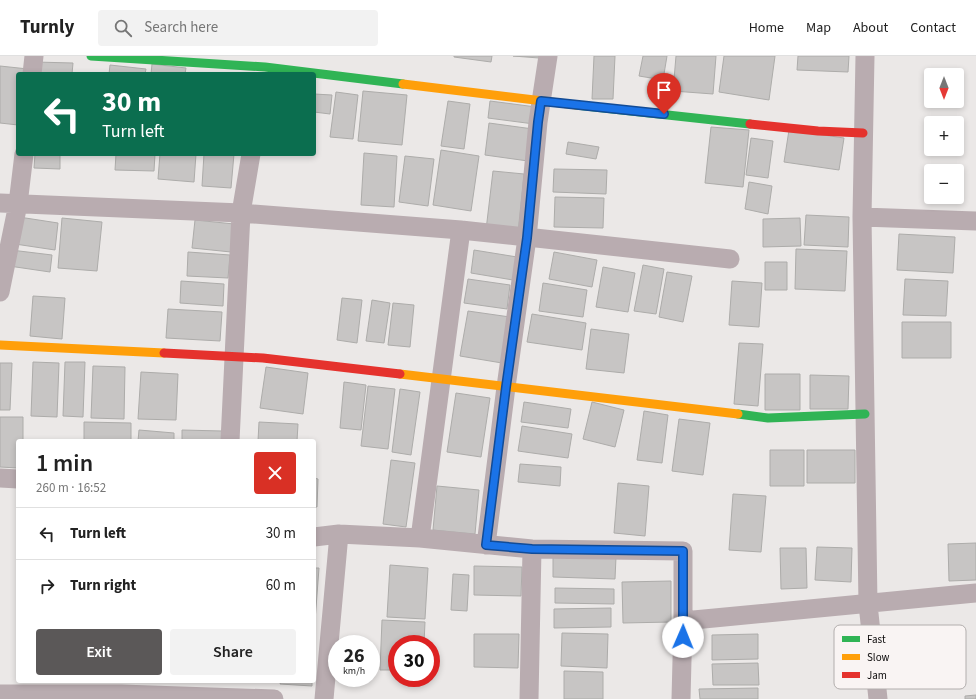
<!DOCTYPE html>
<meta charset="utf-8">
<style>
:root{--surface:#fff;--page:#f2f2f2;--text:#222;--muted:#767676;--line:#e0e0e0;--accent:#5b5858}
body{margin:0;font-family:"Source Sans 3",sans-serif;background:var(--page);color:var(--text);height:100vh;display:flex;flex-direction:column;font-size:15px;white-space:nowrap}
*{box-sizing:border-box;margin:0}
p{font-size:13px;color:var(--muted)}
.icon{flex:none;width:22px;height:22px;fill:none;stroke:currentColor;stroke-width:2;stroke-linecap:round;stroke-linejoin:round}
.map{position:relative;flex:1;overflow:hidden}
.panel{position:absolute;left:16px;top:383px;width:300px;height:244px;display:flex;flex-direction:column;background:var(--surface);border-radius:4px;box-shadow:0 2px 6px #0003}
.panel>*{flex:none}
.banner{position:absolute;left:16px;top:16px;width:300px;height:84px;border-radius:4px;box-shadow:0 2px 6px #0003;background:#0b6e4f;color:#fff;overflow:hidden}
.needle{width:26px;rotate:180deg}
.fabs{position:absolute;left:924px;top:12px;display:grid;gap:8px}
.fabs a{display:grid;place-items:center;width:40px;height:40px;border-radius:4px;background:var(--surface);box-shadow:0 2px 6px #0003;font-size:20px}
.speed{position:absolute;left:328px;top:579px;display:flex;gap:8px;font-size:20px;font-weight:700;text-align:center}
.speed>*{display:grid;place-content:center;width:52px;height:52px;border-radius:50%;background:var(--surface);box-shadow:0 2px 6px #0003;line-height:1}
.speed small{font-size:10px;font-weight:400}
.speed .limit{border:6px solid #d22;background:#fff;color:#111}
.pin{position:absolute;display:grid;place-items:center;width:34px;height:34px;color:#fff;margin:-41px -17px;border-radius:50% 50% 50% 0;rotate:-45deg;box-shadow:0 0 4px #0007}
.pin .icon{rotate:45deg}
.me{position:absolute;width:44px;margin:-22px;rotate:1deg;stroke-linejoin:round;filter:drop-shadow(0 0 3px #0008)}
.turn{display:flex;align-items:center;gap:14px;height:84px;padding:0 20px;font-size:18px}
.turn .icon{width:52px;height:52px;stroke-width:2.5}
.turn b{display:block;font-size:28px;line-height:34px}
.round{display:grid;place-items:center;flex:none;width:42px;height:42px;border-radius:4px;background:var(--page)}
.overview{display:flex;align-items:center;justify-content:space-between;height:68px;padding:0 20px}
h1{font-size:24px;font-weight:600;line-height:30px}
.cta{display:flex;gap:8px;margin-top:auto;padding:8px 20px}
.cta a{flex:1;height:46px;border-radius:4px;background:var(--accent);color:#fff;font-size:16px;font-weight:600;line-height:46px;text-align:center}
.cta a+a{background:var(--page);color:var(--text)}
ul{padding:0;list-style:none}
li{display:flex;align-items:center;gap:12px;height:52px;padding:0 20px;border-top:1px solid var(--line)}
li div{flex:1}
li b{display:block;font-size:15px}
li em{font-style:normal}
header{display:flex;align-items:center;gap:24px;box-sizing:border-box;height:56px;padding:0 20px;background:var(--surface);border-bottom:1px solid var(--line)}
header strong{font-size:19px}
nav{display:flex;gap:22px;margin-inline-start:auto;font-size:14px}
.search{width:280px;height:36px;background:var(--page);display:flex;align-items:center;gap:10px;box-sizing:border-box;padding:0 14px;border-radius:4px;color:var(--muted);font-size:15px}
.map>svg:first-child{display:block}
</style>
<header>
<strong>Turnly</strong>
<div class="search"><svg class="icon" aria-label="search" viewBox="0 0 24 24"><circle cx="10" cy="10" r="6"/><path d="M15 15l6 6"/></svg>Search here</div>
<nav><a>Home</a><a>Map</a><a>About</a><a>Contact</a></nav>
</header>
<div class="map">
<svg width="976" height="643" viewBox="0 0 976 643">
<rect width="100%" height="100%" fill="#ebe8e7"/>
<path fill="#c7c5c4" stroke="#adacaa" d="M454,0H492L491,6L454,1Z
M513,0H539V2Z
M594,0H615L613,43H592Z
M643,0H667L663,24L639,20Z
M676,0H716L713,38L673,35Z
M724,0H775L769,44L719,36Z
M798,0H849L848,16L797,14Z
M35,6L73,7L72,18H35Z
M152,8L186,12L185,18H151Z
M110,9L146,13L145,18H109Z
M0,10L28,13L27,18H18V69L0,67Z
M363,35L407,39L402,89L358,85Z
M336,36L358,39L353,83L330,81Z
M314,38L332,39L330,58L314,56Z
M448,45L470,48L464,93L441,90Z
M490,45L536,51L534,68L488,62Z
M489,67L533,73L528,105L485,99Z
M711,71L749,74L743,131L705,127Z
M789,74L844,82L839,114L784,106Z
M751,82L773,85L768,122L746,119Z
M568,86L599,91L596,103L566,98Z
M441,94L479,100L471,155L433,149Z
M364,97L397,100L394,151L361,149Z
M35,98H60V113L34,112Z
M116,98H155L154,115L115,114Z
M160,98H196L194,126L158,123Z
M204,98H234L231,132L202,130Z
M405,100L434,103L428,150L399,146Z
M554,113L607,114L606,138L553,136Z
M493,115L524,118L518,177L486,174Z
M749,126L772,130L768,158L745,153Z
M555,141L604,142L603,172L554,171Z
M806,159L849,161L848,191L804,189Z
M19,161L58,167L55,194L15,188Z
M62,162L102,166L97,215L58,212Z
M800,162L801,190L763,191V163Z
M195,164L234,168L231,196L192,192Z
M899,178L955,181L953,217L897,214Z
M796,193L847,195L845,235L795,233Z
M11,194L52,199L50,216L9,210Z
M474,194L517,201L513,224L471,217Z
M188,196L230,199L228,222L187,220Z
M554,196L597,204L592,231L549,223Z
M765,206H787V234H765Z
M643,209L664,213L656,258L634,255Z
M603,211L635,217L628,256L596,251Z
M667,216L692,220L683,266L659,261Z
M468,223L510,229L507,253L464,247Z
M905,223L948,225L946,260L903,259Z
M181,225L224,228L223,250L180,247Z
M732,225L762,227L759,271L729,269Z
M543,227L587,234L583,261L539,255Z
M33,240L65,242L62,283L30,280Z
M342,242L362,244L357,287L337,284Z
M372,244L390,247L384,287L366,285Z
M393,247L414,249L410,291L388,289Z
M168,253L222,256L220,285L166,282Z
M468,255L510,261L502,307L460,300Z
M532,258L586,267L582,294L527,286Z
M902,266H951V302H902Z
M591,273L629,278L624,317L586,313Z
M739,287L763,288L758,350L734,348Z
M33,306L59,307L57,361L31,360Z
M65,306H85L83,361L63,360Z
M0,307H12L10,354H0Z
M93,310L125,311L124,363L91,362Z
M266,311L308,317L303,358L260,352Z
M141,316L178,318L176,364L138,363Z
M765,318H800V354H765Z
M810,319L849,320L848,353H810Z
M344,326L366,329L361,374L340,372Z
M368,330L395,333L388,393L361,390Z
M400,333L420,336L411,399L392,396Z
M456,337L490,342L481,401L447,396Z
M524,346L571,353L568,372L521,366Z
M592,346L624,354L615,391L583,383Z
M644,355L668,359L662,407L637,404Z
M0,361H23V385H18V412L0,411Z
M679,363L710,367L703,419L672,415Z
M84,366L131,367V385H84Z
M259,366L298,368L297,385H258Z
M522,370L572,378L568,402L518,395Z
M139,374L174,377V385H138Z
M182,374L222,375V385H182Z
M770,394H804V430H770Z
M807,394H855V427H807Z
M391,404L415,407L406,471L383,468Z
M520,408L561,411L560,430L518,426Z
M314,422L318,423L317,451H314Z
M618,427L649,430L645,480L614,477Z
M437,430L479,434L475,478L433,474Z
M733,438L766,440L761,496L729,494Z
M976,487V524L949,525L948,488Z
M817,491L852,492L851,526L815,524Z
M780,492H806L807,532L781,533Z
M553,500L616,501L615,523L553,521Z
M390,509L428,512L425,563L387,561Z
M474,510L522,511L521,540L474,539Z
M314,512H319L315,565H314Z
M453,518L469,519L467,555L451,554Z
M671,525V566L623,567L622,526Z
M555,532L614,533V548L555,547Z
M611,552V571L554,572V553Z
M382,564L425,566L424,588H397V614H380Z
M562,577L608,578L607,612L561,610Z
M474,578H519L518,612L474,611Z
M758,578V603L712,604V579Z
M758,607L759,629H713L712,608Z
M564,615L603,616V643H564Z
M281,625H312V630L280,628Z
M758,632V643H700L699,633Z
M976,639V643H965V640Z"/>
<g fill="none" stroke-linecap="round" stroke-linejoin="round">
<path stroke="#b9acb0" stroke-width="19" d="M865,0L862,161L868,548L878,643
M32,18L34,0
M0,147L241,157L461,174L730,203
M862,161L976,165
M0,236L18,148L24,98
M230,385L241,157L251,98
M0,422L18,423
M314,481L339,478L420,482L532,493L683,495V565L681,643
M420,482L461,174
M486,489L506,331L527,182L538,66L548,0
M683,565L976,537
M0,638H121L274,643
M324,643L339,478
M529,643L532,493"/>
<path stroke="#30b455" stroke-width="9" d="M91,0L265,11L403,28
M576,49L750,68
M738,358L768,362L865,358"/>
<path stroke="#ff9f0a" stroke-width="9" d="M403,28L576,49
M0,289L164,297
M400,318L738,358"/>
<path stroke="#e5322d" stroke-width="9" d="M750,68L818,75L863,77
M164,297L263,302L400,318"/>
</g>
<g fill="none" stroke-linecap="round" stroke-linejoin="round">
<g stroke="#114b97" stroke-width="10">
<path id="route" d="M664,58L541,45L538,66L527,182L506,331L486,489L532,493L683,495V581"/>
</g>
<use href="#route" stroke="#1a73e8" stroke-width="7"/>
</g>
<rect x="834" y="569" width="132" height="64" rx="6" fill="#f9f4f3" stroke="#b2aead" stroke-width="1"/>
<rect x="842" y="580" width="18" height="6" fill="#30b455"/>
<rect x="842" y="598" width="18" height="6" fill="#ff9f0a"/>
<rect x="842" y="616" width="18" height="6" fill="#e5322d"/>
<g font-size="11" fill="#0d0b0b">
<text x="867" y="587">Fast</text>
<text x="867" y="605">Slow</text>
<text x="867" y="623">Jam</text>
</g>
</svg>
<div class="fabs">
<a><svg class="needle" viewBox="-14 -14 28 28"><path d="M0-13l5 13h-10z" fill="#e53935"/><path d="M0 13l5-13h-10z" fill="#767676"/></svg></a>
<a>+</a>
<a>−</a>
</div>
<div class="speed"><div>26<small>km/h</small></div><div class="limit">30</div></div>
<div class="pin" style="left:664px;top:58px;background:#d93025"><svg class="icon" aria-label="arrive" viewBox="0 0 24 24"><path d="M6 21V4h12l-3 4 3 4H6"/></svg></div>
<svg class="me" style="left:683px;top:581px" viewBox="-20 -20 40 40"><circle r="19" fill="#fff"/><path d="M0-13L10 11 0 6-10 11z" fill="#1a73e8"/></svg>
<div class="banner">
<div class="turn"><svg class="icon" aria-label="left" viewBox="0 0 24 24"><path d="M17 20v-9H6M10 6l-5 5 5 5"/></svg><div><b>30 m</b>Turn left</div></div>
</div>
<section class="panel">
<div class="overview"><div><h1>1 min</h1><p>260 m · 16:52</p></div><a class="round" style="background:#d93025;color:#fff"><svg class="icon" aria-label="close" viewBox="0 0 24 24"><path d="M6 6l12 12M18 6L6 18"/></svg></a></div>
<ul>
<li><svg class="icon" aria-label="left" viewBox="0 0 24 24"><path d="M17 20v-9H6M10 6l-5 5 5 5"/></svg><div><b>Turn left</b></div><em>30 m</em></li>
<li><svg class="icon" aria-label="right" viewBox="0 0 24 24"><path d="M7 20v-9h11M14 6l5 5-5 5"/></svg><div><b>Turn right</b></div><em>60 m</em></li>
</ul>
<div class="cta"><a>Exit</a><a>Share</a></div>
</section>
</div>
